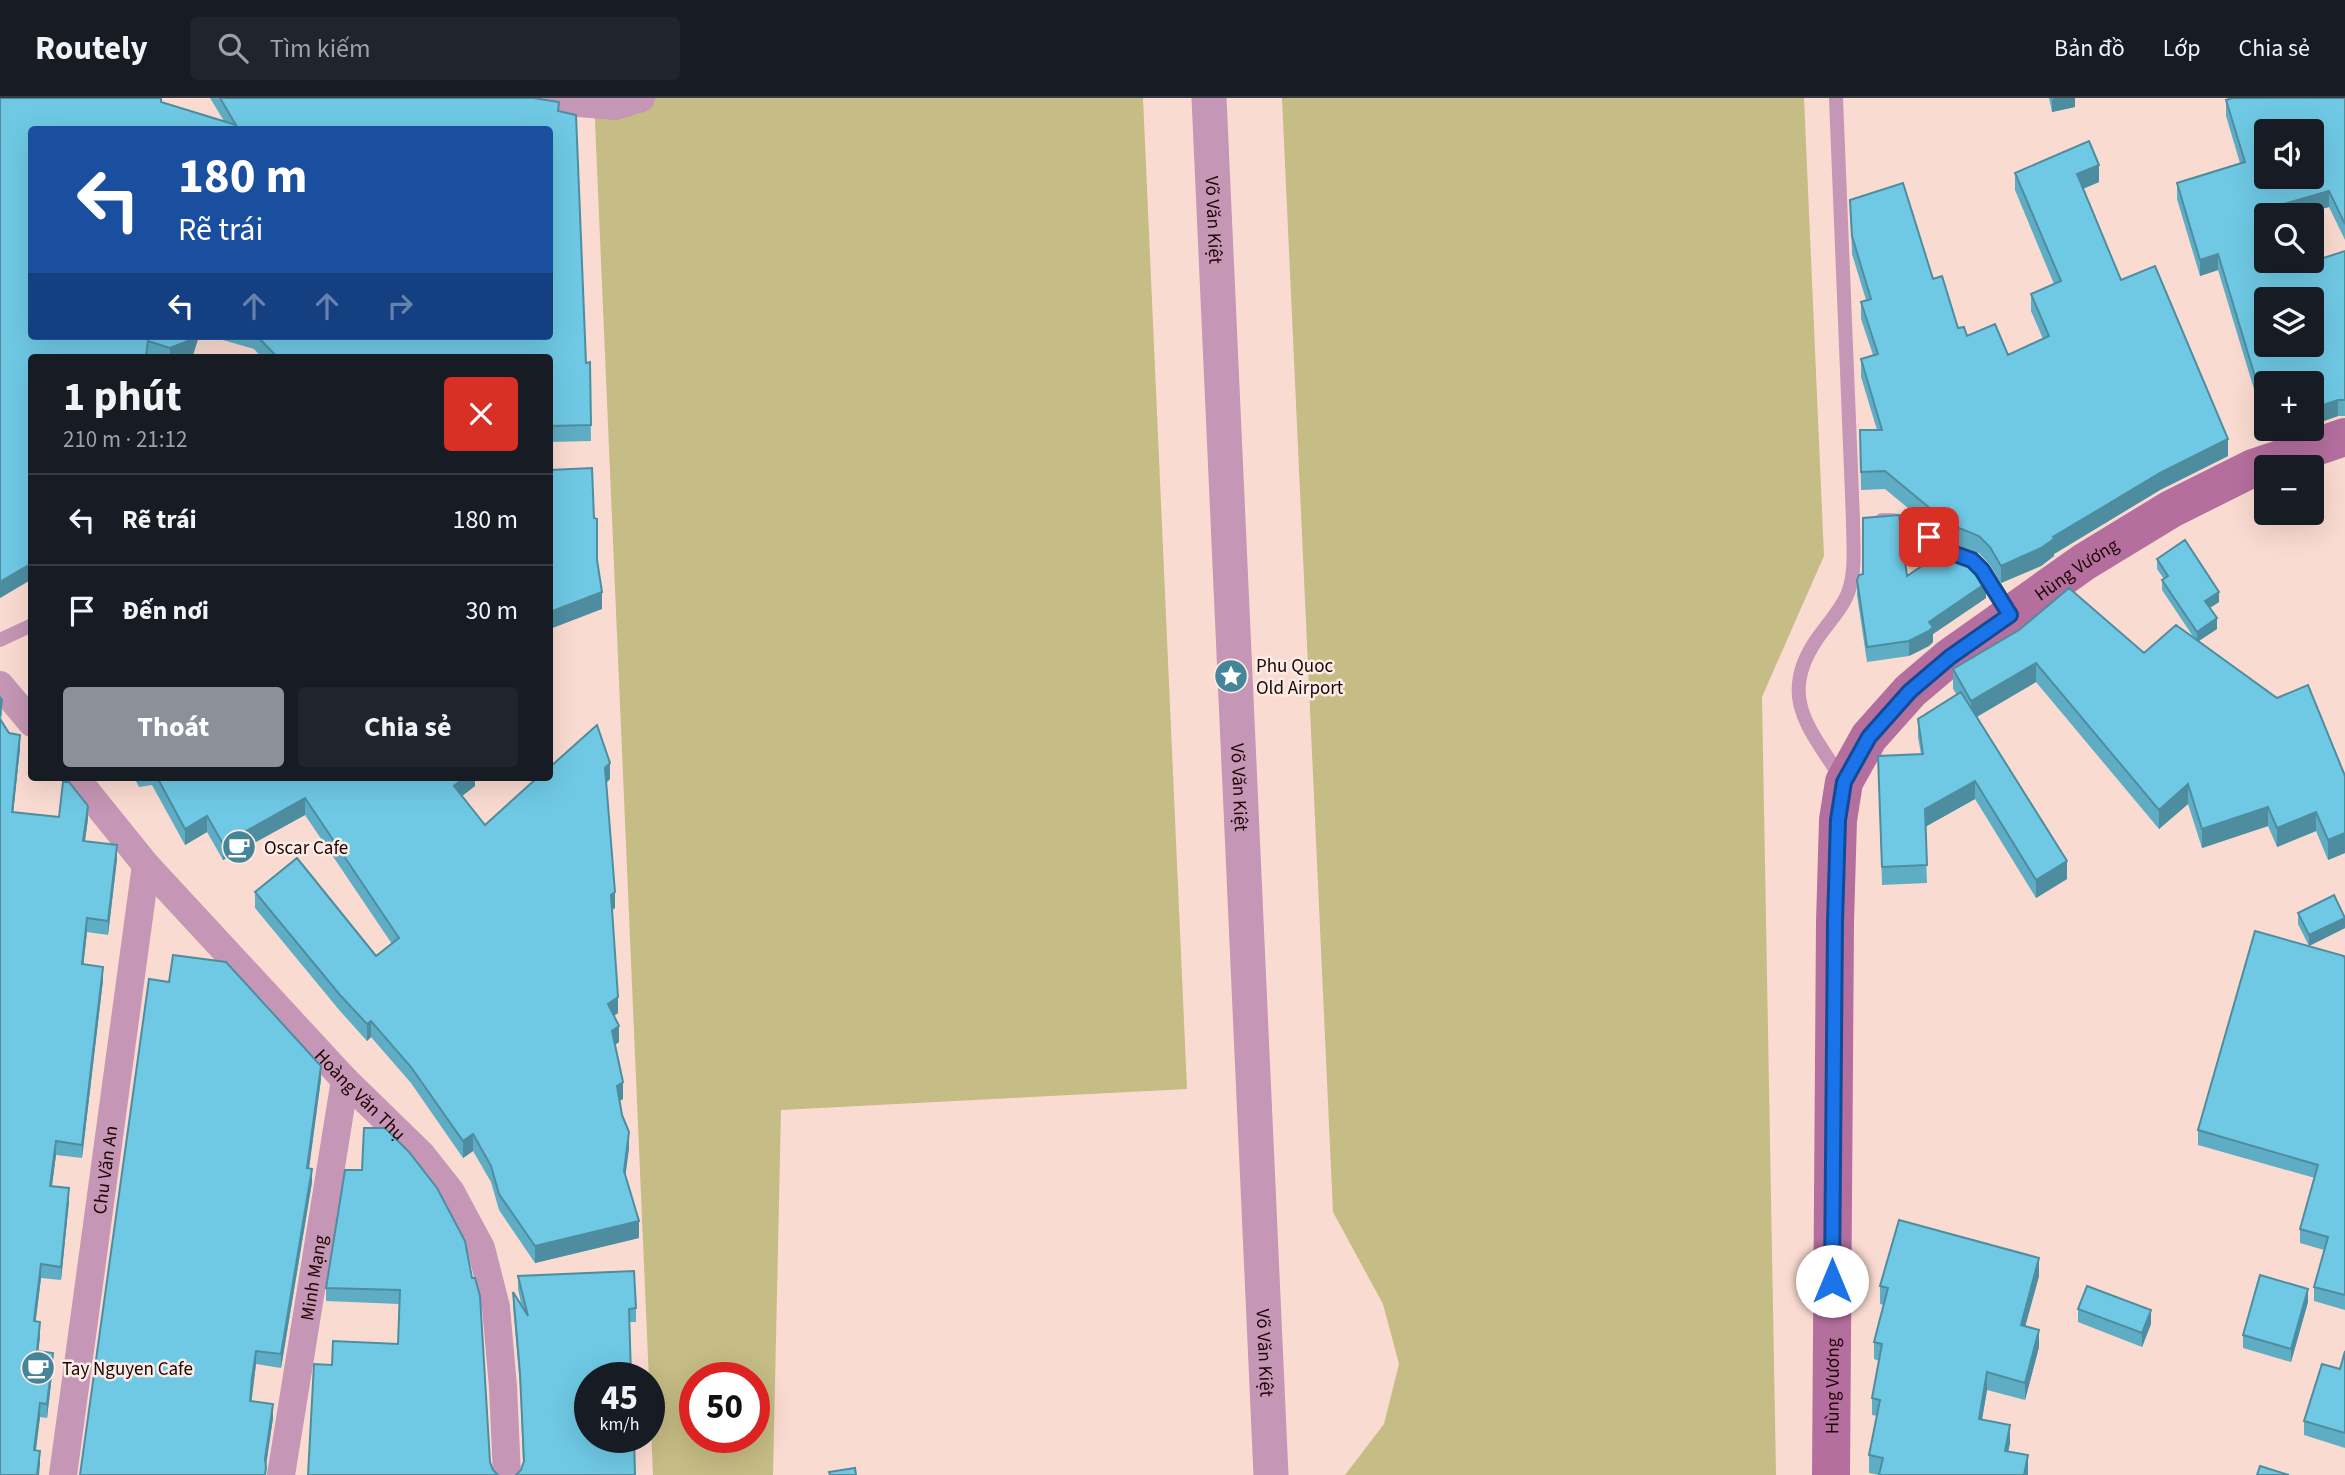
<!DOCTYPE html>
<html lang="vi">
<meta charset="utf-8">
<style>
:root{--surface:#171b24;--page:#20242c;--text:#f1f3f6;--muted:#9ea1a6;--line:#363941;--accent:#8c9099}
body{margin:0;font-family:"Source Sans 3",sans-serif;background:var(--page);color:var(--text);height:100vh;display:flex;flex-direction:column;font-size:26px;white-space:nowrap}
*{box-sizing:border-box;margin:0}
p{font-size:23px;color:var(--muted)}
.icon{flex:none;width:38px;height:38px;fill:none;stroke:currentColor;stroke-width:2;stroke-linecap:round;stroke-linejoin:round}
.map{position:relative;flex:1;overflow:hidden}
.drawer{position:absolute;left:28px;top:256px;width:525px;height:427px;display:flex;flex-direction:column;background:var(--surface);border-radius:7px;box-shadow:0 7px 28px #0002}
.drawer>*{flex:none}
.banner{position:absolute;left:28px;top:28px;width:525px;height:214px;border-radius:7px;box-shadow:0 7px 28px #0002;background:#1a4fa0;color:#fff;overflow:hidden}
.fabs{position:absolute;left:2254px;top:21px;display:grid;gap:14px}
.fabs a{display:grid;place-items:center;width:70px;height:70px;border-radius:7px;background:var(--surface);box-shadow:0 7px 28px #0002;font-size:35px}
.speed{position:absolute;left:574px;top:1264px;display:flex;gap:14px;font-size:35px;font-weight:700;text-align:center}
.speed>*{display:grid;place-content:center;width:91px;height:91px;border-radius:50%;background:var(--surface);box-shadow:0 7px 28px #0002;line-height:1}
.speed small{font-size:18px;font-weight:400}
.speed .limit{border:10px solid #d22;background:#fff;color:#111}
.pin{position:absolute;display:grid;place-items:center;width:60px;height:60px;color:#fff;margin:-30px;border-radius:14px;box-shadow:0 4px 10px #0006}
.me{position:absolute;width:77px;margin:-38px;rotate:0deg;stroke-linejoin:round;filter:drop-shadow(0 0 5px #0008)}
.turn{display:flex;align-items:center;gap:24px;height:147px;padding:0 35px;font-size:32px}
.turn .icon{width:91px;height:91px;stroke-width:2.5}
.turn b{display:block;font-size:49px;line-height:60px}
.lanes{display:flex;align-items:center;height:66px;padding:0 35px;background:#0003;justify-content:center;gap:35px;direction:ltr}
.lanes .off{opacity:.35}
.round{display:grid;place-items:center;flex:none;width:74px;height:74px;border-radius:7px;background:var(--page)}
.head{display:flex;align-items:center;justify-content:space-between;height:119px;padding:0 35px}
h1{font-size:42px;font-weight:700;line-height:52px}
.button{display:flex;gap:14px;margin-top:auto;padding:14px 35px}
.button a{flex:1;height:80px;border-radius:7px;background:var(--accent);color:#fff;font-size:28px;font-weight:700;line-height:80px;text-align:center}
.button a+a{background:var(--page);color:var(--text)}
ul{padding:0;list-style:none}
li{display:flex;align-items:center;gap:21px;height:91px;padding:0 35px;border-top:2px solid var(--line)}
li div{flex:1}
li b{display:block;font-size:26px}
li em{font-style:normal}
header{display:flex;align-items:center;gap:42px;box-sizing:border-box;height:98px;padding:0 35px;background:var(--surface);border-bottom:2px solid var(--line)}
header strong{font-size:33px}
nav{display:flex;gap:38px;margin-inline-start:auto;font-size:24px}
.search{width:490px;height:63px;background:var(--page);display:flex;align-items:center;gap:18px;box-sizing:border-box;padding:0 24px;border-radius:7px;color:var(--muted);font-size:26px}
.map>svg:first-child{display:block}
</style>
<header>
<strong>Routely</strong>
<div class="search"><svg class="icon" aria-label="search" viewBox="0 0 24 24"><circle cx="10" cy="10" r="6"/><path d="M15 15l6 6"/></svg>Tìm kiếm</div>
<nav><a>Bản đồ</a><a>Lớp</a><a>Chia sẻ</a></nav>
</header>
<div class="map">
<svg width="2345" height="1377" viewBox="0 0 2345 1377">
<rect width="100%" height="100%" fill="#fadbd1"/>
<path fill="#c6bc85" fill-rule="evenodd" d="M594,0H1143L1187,991L781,1012L773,1377H653ZM695,1279H754V1339H695Z
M1282,0H1804L1824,458L1762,599L1776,1377H1345L1384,1326L1399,1266L1383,1206L1333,1114Z"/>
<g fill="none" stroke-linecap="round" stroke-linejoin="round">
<path stroke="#c596b5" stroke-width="14" d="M1836,0L1853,422C1853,445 1856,471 1849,492C1844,509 1827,526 1817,541C1777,599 1810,631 1841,680
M1882,422C1923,422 1913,430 1943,451C1951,457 1964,457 1973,463C1989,474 1999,499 2009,516
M0,542L32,527"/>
<g stroke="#c596b5" stroke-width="28">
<path d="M532,1L615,8L641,0"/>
<path d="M0,587L32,625"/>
<path id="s1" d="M75,679L146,767L345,982L421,1056L451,1094L481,1150L496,1209L503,1289L507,1377"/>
<path id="s2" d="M63,1377L146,767"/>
<path id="s3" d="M281,1377L345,982"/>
</g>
<path stroke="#c596b5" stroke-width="35" id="s4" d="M1209,0L1271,1377"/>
<path stroke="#b46f9e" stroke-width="38" id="s5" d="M1831,1377L1835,824L1838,722L1844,684L1869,639L1910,593L1950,559L2084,464L2171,411L2253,370L2345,339"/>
</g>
<path fill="#5fadc4" d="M0,0H162V4L224,23L210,0H533L559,13L586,265L590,264L591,343L550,344V259H261L254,251L209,238H550L551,225L550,197V32L32,238H199L193,257L188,259H32V481L0,500Z
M2049,0H2075V9L2052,14Z
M2345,0V142L2329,109L2299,117H2266V127H2264L2276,165L2311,164L2345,153V318H2338L2312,327V285H2266V331H2301L2269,341L2218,172L2200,178L2177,101V85L2240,65L2226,18V2Z
M2015,75L2099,84L2083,91L2121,182L2228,358L2160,392L2054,456V458L2041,468L2001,485L1990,467L1979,455L1949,444L1885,391L1861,392L1860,332H1877L1861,279V261L1873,257L1861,221V204L1866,202L1852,156L1850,102L1933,181L1958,230L1967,238L2008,257L2043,241L2031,213V196L2054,186L2015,92Z
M2157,461L2219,504L2210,510L2217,531L2199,543L2345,678V755L2328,762L2316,733L2277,749L2268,728L2202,750L2188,706L2159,731L2036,584L1977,619L2067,781L2036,800L1975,701L1925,729L1927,785L1882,787L1878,658L1921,656L1918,639V621L1957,597L1953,591V571L2144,555L2194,540L2162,492V482L2164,481L2157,471Z
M1907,478L1986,500L1933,536V544L1929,548L1909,558L1867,564L1857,497V482Z
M0,599L2,615L1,623L9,635L20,650L13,714L88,721L85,743L117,761L108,837L87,834L83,866L103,882L82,1060L56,1057L52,1088L69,1103L61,1182L41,1180L35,1224L40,1238L38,1253L53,1268L47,1320L40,1319L36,1352L40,1366L0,1377Z
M134,679H475V688L462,698L485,727L610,681L606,685L615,810L612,812L618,915L614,918L619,944L615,947L623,1001L620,1003L629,1050L625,1077L639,1140L535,1165L499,1112L491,1084L473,1053L463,1060L411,985L371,939L367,943L340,913L255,810V794L376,858L392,846L305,717L223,762L207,734L185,747L152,687L139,689Z
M2298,815L2345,830L2309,848L2298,826Z
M2345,861V1212L2314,1203V1189L2324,1152L2300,1145V1131L2315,1080L2198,1047V1032Z
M321,981L309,1071L312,1084L281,1270L256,1266L251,1303L273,1320L266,1368V1377H80Z
M345,1072L490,1364L493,1372L332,1267L398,1246L399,1206L326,1203V1190Z
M518,1178L636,1210V1224H629L521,1372L523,1365L520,1288L513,1208V1194L522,1210L518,1191Z
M2039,1178L2025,1228L2039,1249L2025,1302L1987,1292L1982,1322L2010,1345L2008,1353L2028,1374V1377H1879L1869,1375V1357L1877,1318L1872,1317V1300L1879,1263L1874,1261V1244L1884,1207L1880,1206V1188Z
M2308,1204L2291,1264L2243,1250V1237Z
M2078,1211L2151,1226L2142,1249L2078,1224Z
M2345,1253V1350L2304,1337V1323L2340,1271Z"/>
<path fill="#4e8da0" d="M2056,0H2075V9L2052,14V1Z
M2099,67V84L2077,93V76Z
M2329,93V109L2299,117H2266V127L2259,129V113Z
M2218,156V172L2200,178V162Z
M194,238H199L193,257L188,259H170V250Z
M2338,302V318L2312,327V311Z
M2269,331H2301L2269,341Z
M2228,341V358L2160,392L2054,456V458L2041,468L2001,485V468L2053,439L2160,375Z
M32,465V481L0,500V484Z
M1986,485V500L1933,536V544L1929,548L1909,558V543L1929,524Z
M602,494V511L550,531V514Z
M2219,494V504L2205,513V503Z
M2217,520V531L2197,544V534Z
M2036,565V584L1971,622V603Z
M20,637V650L12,727V714Z
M610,665V681L605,686V670Z
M465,679H475V688L454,704V688Z
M1975,683V701L1925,729V711Z
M2188,686V706L2159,731V712Z
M305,700V717L223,762V746Z
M88,708V721L83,756V743Z
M2268,709V728L2202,750V731Z
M2316,714V733L2277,749V730Z
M207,718V734L185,747V731Z
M2345,735V755L2328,762V742Z
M117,747V761L108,837V823Z
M2067,763V781L2036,800V782Z
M615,794V810L611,813V797Z
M87,820V834L82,880V866Z
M2345,820V830L2309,848V837Z
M103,869V882L82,1060V1047Z
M618,899V915L608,922V906Z
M371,923V939L367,943V926Z
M619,928V944L612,949V933Z
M321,968V981L307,1084V1070Z
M623,984V1001L617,1004V988Z
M629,1034V1050L624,1089V1073Z
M473,1036V1053L463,1060V1043Z
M56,1043V1057L50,1101V1088Z
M312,1071V1084L281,1270V1256Z
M69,1090V1103L61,1182V1169Z
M639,1123V1140L535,1165V1148Z
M2039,1160V1178L2021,1244V1227Z
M41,1166V1180L34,1237V1223Z
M2308,1191V1204L2291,1264V1251Z
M2151,1212V1226L2142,1249V1235Z
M40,1224V1238L37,1267V1253Z
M2039,1232V1249L2025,1302V1285Z
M256,1253V1266L250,1316V1303Z
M53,1255V1268L47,1320V1306Z
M1987,1274V1292L1979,1338V1321Z
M40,1305V1319L34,1365V1352Z
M273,1306V1320L265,1374V1361Z
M2010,1327V1345L2005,1370V1353Z
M40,1353V1366L39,1377H37Z
M2028,1357V1377H2024Z"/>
<path fill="#6fc9e4" stroke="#4e8da0" stroke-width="2" fill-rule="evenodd" d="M0,0H161V4L236,27L220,0H533L559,4L558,13L576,17L586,265L590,264L591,327L550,328V259H277L257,238H550V225H552L550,181V32H32V238H194L193,241L170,250L148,243L146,259H32V465L0,484Z
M2232,0H2345V126L2329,93L2259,113L2266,135V163H2275L2276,165L2284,163L2311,164L2345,153V302H2338L2312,311V285H2266V315L2218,156L2200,162L2177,85L2245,64L2226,2ZM2266,33H2312V79H2266ZM2266,201H2312V247H2266Z
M2089,43L2099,67L2077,76L2121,182L2155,168L2228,341L2160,375L2053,439L2054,441L2041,450L2001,468L1990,449L1979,438L1949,426L1885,373L1861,374L1860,332H1882L1861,261L1878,256L1861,204L1871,201L1852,138L1850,102L1903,85L1933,181L1942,178L1958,230L1964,229L1967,238L1995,226L2008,257L2049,238L2031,196L2061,183L2015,75Z
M592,370L594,420L597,421V462L602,494L550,514V372Z
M1899,417L1907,478L1950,449L1967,455L1974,463L1986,485L1929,524L1933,529L1929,533L1909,543L1867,549L1857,482L1859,477L1863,476V420Z
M2185,442L2219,494L2205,503L2217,520L2197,534L2162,482L2168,478L2157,461Z
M2069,490L2144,555L2176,527L2277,600L2308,587L2345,678V735L2328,742L2316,714L2277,730L2268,709L2202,731L2188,686L2159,712L2036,565L1971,603L1953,571L2019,532Z
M1961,594L2067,763L2036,782L1975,683L1925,711L1927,767L1882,769L1878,658L1923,656L1918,621Z
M0,599L2,602L0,618Z
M0,621L9,635L20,637L12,714L59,719L63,684H69L88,708L83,743L117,747L108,823L87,820L82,866L103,869L82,1047L56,1043L50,1088L69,1090L61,1169L41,1166L34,1223L40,1224L37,1253L53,1255L47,1306L40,1305L34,1352L40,1353L37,1377H0Z
M597,627L610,665L605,670L615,794L611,797L618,899L608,906L619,928L612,933L623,984L617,988L622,1017L629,1034L624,1073L639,1123L535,1148L499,1096L491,1068L473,1036L463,1043L411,969L371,923L367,926L340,897L255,794L297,760L376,858L399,840L305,700L223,746L207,718L185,731L157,679H465L454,688L485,727L538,679H550V669Z
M2334,797L2345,820L2309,837L2298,815Z
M2255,833L2344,858L2345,861V1197L2314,1189L2328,1139L2300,1131L2318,1067L2198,1032Z
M173,857L226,864L321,968L307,1070L312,1071L281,1256L256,1253L252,1280L250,1303L273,1306L265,1361L266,1370L265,1377H80L149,881L169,884Z
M364,1030H385L409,1054L437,1090L465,1143L472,1180H475L480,1198L490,1364L493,1372L498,1377H308L314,1266L332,1267L333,1243L398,1246L400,1192L326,1190L345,1072H362Z
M1899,1122L2039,1160L2021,1227L2039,1232L2025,1285L1987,1274L1979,1321L2010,1327L2005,1353L2028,1357L2024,1377H1879L1883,1360L1869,1357L1880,1302L1872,1300L1882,1246L1874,1244L1888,1190L1880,1188Z
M634,1173L636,1210L629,1211L631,1279H590V1339H634L635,1377H516L521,1372L524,1363L520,1275L513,1194L528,1218L518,1178Z
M2260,1177L2308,1191L2291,1251L2243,1237Z
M2087,1188L2151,1212L2142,1235L2078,1211Z
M2345,1253V1335L2304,1323L2322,1266L2340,1271Z
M2260,1368L2289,1377H2257Z
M855,1370L856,1377H830L829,1374Z"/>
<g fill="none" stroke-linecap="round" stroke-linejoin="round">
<g stroke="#114b97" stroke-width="18">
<path id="route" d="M1832,1183L1835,824L1838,722L1844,684L1869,639L1910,593L1950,559L2010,517L1982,472L1972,462L1944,452L1929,439"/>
</g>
<use href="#route" stroke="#1a73e8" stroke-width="12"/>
</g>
<defs>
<g id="sight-disc" transform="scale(1.75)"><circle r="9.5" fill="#458599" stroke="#fcece7"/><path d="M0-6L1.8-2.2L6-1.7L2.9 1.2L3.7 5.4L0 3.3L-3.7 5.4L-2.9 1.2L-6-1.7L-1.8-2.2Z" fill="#fff"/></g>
<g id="cafe-disc" transform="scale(1.75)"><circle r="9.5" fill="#458599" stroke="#fcece7"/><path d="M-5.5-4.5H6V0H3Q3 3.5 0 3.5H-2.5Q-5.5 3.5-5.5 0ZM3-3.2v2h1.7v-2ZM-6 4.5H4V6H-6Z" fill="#fff"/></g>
</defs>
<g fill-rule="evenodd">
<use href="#sight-disc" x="1231" y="578"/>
<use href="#cafe-disc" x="239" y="749"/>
<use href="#cafe-disc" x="38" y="1270"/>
</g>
<g text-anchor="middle" stroke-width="5" stroke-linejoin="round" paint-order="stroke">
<g font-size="19" fill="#1d0501" stroke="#fcece7">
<text dy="7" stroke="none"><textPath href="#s4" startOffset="122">Võ Văn Kiệt</textPath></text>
<text dy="7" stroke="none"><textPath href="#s5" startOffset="1013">Hùng Vương</textPath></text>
<text dy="7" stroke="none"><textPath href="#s4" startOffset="690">Võ Văn Kiệt</textPath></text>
<text dy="7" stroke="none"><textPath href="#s1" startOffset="427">Hoàng Văn Thụ</textPath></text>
<text dy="7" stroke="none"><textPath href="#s2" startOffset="308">Chu Văn An</textPath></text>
<text dy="7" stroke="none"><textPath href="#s3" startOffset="200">Minh Mạng</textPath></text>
<text dy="7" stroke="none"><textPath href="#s4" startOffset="1256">Võ Văn Kiệt</textPath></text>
<text dy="7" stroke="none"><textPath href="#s5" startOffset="89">Hùng Vương</textPath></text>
</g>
<g font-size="19" fill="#1d0501" stroke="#fcece7" text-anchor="start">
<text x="1256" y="574">Phu Quoc<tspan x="1256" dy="22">Old Airport</tspan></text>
<text x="264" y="756">Oscar Cafe</text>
<text x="62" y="1277">Tay Nguyen Cafe</text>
</g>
</g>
</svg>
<div class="fabs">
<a><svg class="icon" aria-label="sound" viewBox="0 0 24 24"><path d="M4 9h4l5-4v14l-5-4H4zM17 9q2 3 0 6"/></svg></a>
<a><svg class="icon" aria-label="search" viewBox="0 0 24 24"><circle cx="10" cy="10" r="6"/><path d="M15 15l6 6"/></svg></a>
<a><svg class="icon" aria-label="layers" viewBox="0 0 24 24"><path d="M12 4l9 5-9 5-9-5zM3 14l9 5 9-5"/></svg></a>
<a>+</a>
<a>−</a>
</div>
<div class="speed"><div>45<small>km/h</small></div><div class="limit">50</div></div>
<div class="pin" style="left:1929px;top:439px;background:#d93025"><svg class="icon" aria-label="arrive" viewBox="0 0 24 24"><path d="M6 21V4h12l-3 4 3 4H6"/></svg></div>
<svg class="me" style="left:1832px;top:1183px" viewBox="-20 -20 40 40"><circle r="19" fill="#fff"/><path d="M0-13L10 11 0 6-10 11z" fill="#1a73e8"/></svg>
<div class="banner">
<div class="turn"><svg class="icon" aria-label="left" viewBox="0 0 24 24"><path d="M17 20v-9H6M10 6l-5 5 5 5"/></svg><div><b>180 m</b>Rẽ trái</div></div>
<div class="lanes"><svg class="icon" aria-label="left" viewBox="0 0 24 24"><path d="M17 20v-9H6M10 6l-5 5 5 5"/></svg><svg class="icon off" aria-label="ahead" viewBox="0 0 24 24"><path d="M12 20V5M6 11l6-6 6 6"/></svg><svg class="icon off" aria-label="ahead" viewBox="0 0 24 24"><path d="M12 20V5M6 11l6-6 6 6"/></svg><svg class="icon off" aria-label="right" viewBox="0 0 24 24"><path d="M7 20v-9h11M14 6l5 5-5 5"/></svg></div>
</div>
<section class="drawer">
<div class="head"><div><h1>1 phút</h1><p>210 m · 21:12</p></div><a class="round" style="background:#d93025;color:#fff"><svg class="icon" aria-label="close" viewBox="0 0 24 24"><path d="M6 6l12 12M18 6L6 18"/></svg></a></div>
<ul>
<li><svg class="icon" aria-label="left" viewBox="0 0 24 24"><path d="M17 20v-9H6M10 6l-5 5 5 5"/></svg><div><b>Rẽ trái</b></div><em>180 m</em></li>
<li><svg class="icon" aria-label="arrive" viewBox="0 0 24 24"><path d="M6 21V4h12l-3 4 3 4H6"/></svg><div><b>Đến nơi</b></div><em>30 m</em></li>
</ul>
<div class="button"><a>Thoát</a><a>Chia sẻ</a></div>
</section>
</div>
